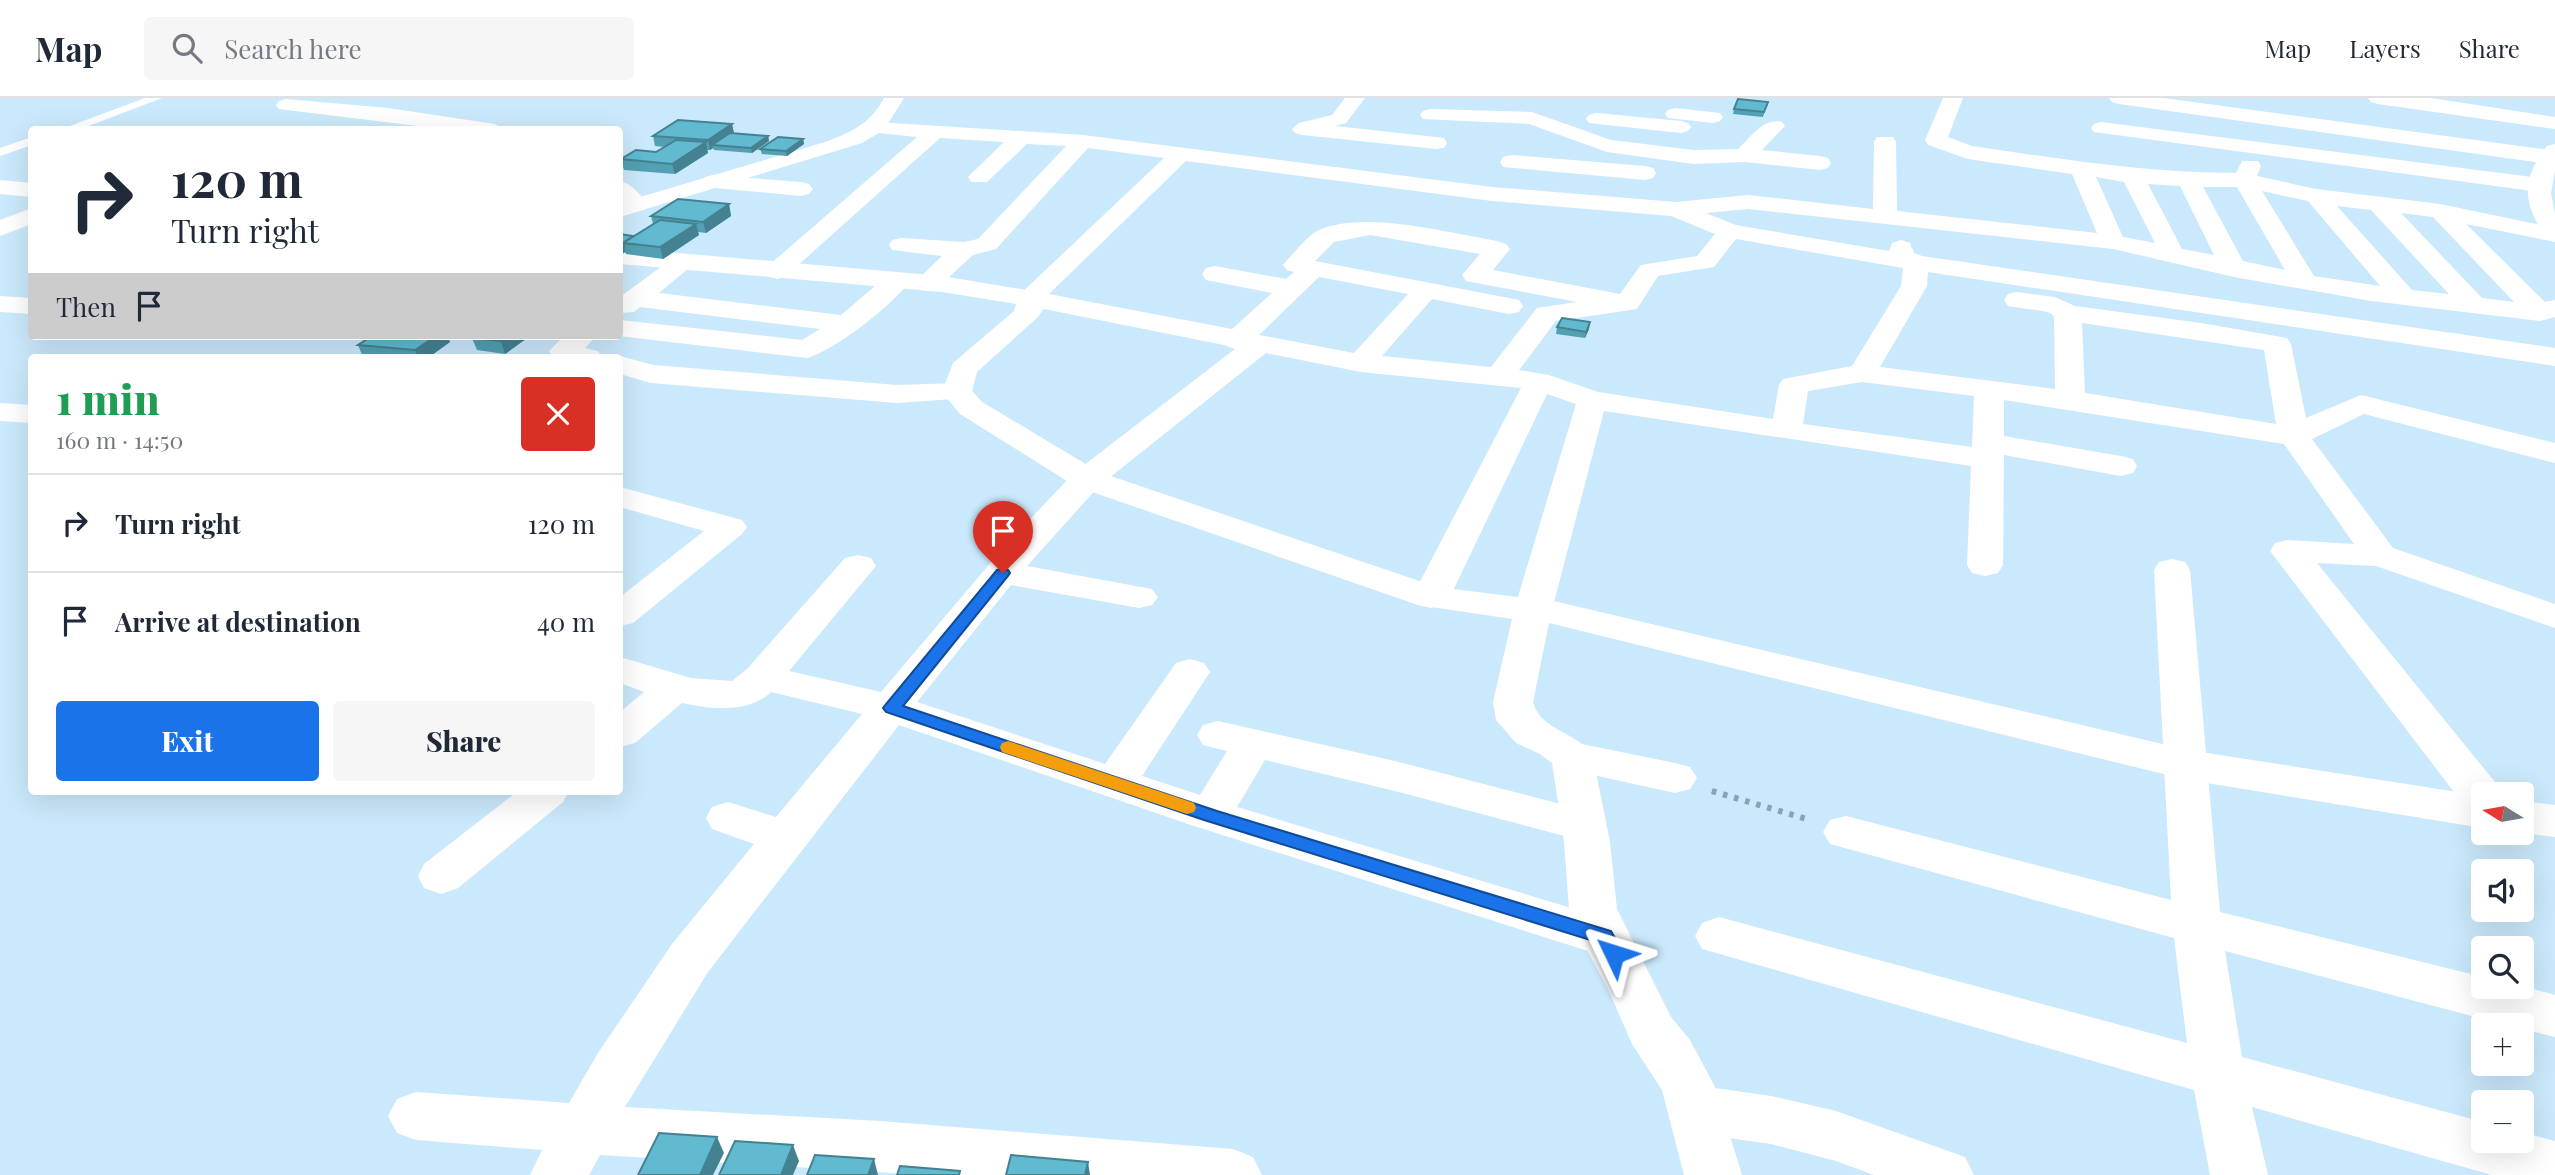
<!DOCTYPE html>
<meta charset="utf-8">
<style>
:root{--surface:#fff;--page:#f6f6f7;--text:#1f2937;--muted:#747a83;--line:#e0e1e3;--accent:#1a73e8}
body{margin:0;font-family:"Playfair Display",serif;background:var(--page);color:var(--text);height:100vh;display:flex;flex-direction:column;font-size:26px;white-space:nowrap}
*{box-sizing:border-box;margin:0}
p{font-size:23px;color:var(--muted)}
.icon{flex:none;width:38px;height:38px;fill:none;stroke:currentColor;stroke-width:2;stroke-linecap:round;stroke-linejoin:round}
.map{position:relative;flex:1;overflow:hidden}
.panel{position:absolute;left:28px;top:256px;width:595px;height:441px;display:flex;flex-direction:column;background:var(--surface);border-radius:7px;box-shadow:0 7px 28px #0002}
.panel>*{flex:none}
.guide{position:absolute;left:28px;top:28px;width:595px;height:214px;border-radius:7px;box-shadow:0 7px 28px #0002;background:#fff;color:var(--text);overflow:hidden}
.needle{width:46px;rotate:281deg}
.buttons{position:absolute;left:2471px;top:684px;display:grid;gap:14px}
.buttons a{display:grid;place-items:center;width:63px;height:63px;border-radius:7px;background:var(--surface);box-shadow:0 7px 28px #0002;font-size:35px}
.pin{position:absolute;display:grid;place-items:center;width:60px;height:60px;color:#fff;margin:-72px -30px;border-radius:50% 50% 50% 0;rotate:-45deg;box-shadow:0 0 7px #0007}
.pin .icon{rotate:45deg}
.me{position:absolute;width:77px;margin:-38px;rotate:311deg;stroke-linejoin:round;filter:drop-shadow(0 0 5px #0008)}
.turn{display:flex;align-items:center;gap:24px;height:147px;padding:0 28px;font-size:32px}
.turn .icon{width:91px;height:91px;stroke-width:2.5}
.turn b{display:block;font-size:49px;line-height:60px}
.then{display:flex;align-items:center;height:66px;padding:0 28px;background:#0003;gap:14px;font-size:26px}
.round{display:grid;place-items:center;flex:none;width:74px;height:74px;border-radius:7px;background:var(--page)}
.summary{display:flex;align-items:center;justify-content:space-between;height:119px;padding:0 28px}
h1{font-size:42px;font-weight:800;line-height:52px;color:#1e9e55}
.button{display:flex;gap:14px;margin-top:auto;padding:14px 28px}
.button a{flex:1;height:80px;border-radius:7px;background:var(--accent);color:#fff;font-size:28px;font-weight:800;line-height:80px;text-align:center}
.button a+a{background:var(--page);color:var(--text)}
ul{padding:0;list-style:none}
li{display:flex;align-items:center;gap:21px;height:98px;padding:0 28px;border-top:2px solid var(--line)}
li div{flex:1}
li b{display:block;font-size:26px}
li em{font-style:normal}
header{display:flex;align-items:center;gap:42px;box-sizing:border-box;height:98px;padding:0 35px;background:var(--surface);border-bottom:2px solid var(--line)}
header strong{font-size:33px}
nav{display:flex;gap:38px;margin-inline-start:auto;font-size:24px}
.search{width:490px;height:63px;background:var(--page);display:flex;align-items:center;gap:18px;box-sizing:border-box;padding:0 24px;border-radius:7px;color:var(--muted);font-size:26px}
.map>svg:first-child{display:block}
</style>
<header>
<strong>Map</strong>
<div class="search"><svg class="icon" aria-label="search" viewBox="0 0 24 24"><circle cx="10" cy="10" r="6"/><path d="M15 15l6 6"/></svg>Search here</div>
<nav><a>Map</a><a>Layers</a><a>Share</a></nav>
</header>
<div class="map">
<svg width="2555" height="1077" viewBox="0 0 2555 1077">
<rect width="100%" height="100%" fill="#cbe9fc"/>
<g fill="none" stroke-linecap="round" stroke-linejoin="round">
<path stroke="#89a3b4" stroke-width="4.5" stroke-dasharray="3.5 5" stroke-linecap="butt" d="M1712,693L1718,695"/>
<path stroke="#89a3b4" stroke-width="6" stroke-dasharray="4.5 7" stroke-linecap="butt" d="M1712,693L1807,721"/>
<path fill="#fff" fill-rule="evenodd" d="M145,0H162L78,32H59Z
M32,39V47L0,58V50Z"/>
<path fill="#fff" fill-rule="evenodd" d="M1345,0H1365L1346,25L1335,28L1436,39L1444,40L1447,45L1444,50L1436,51L1302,37L1295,35L1292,31L1299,25L1332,17Z
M1943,0H1963L1948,39L1972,48C2060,61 2147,75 2236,75L2242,63H2258L2261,68L2257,78L2316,91L2440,106L2555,130V144L2466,126L2545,204L2555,202V219L2540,223L2371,203L2234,179L2113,151L1748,111L1706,115L1736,127L1889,153L1892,145L1901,142L1910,145L1914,155L1922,158L2555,250V268L1928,174L1927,188L1880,269L2055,291L2054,218L2048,214L2008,208L2004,202L2008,196L2017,194L2055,199L2075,208L2201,225L2287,240L2291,246L2306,320L2361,297L2555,345V365L2364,316L2312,341L2393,450L2555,506V530L2376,468L2317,465L2499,689L2503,696H2483V715L2467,711L2270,453L2275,445L2288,442L2354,446L2284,346L2004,302V338L2121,358L2133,361L2137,368L2133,375L2121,378L2004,357L2003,467L1998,475L1985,478L1972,475L1967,467L1971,368L1604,313L1552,512L1546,520L1533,523L1520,520L1514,512L1576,306L1547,296L1450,499L1444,507L1431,510L1418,507L1412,499L1521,290L1361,274L1266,255L1099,388L1027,468L1152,491L1158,499L1152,507L1139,510L1011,487L917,604L1105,666L1176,565L1190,561L1204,565L1210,574L1142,678L1200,697L1227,653L1203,647L1197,637L1203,627L1218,623L1395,663L1599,716L1606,727L1599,738L1583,743L1395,693L1265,662L1237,709L1621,825L1628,839L1621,853L1604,858L1194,728L899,627L708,874L625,1009L880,1023L1233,1051L1253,1059L1262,1077H925L600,1057L589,1077H530L542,1052L416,1042L397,1035L388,1018L397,1001L416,994L569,1005L598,955L672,846L754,746L712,731L706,720L712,709L728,704L776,719L862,616L771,594C748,616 711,611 682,605L635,645L620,649V614L644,594L620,585V559L691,580L732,583L748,570L845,460L858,457L871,460L876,468L789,573L881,594L1009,443L1075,374L1235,251L1224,247L1029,208L1020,206L1016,200L1164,60L1088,50L996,151L973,157L936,191L927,193L918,191L914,185L942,158L892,152L889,147L892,142L901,140L964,144L978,141L1066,48L1027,46L987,84H971L968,79L1004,44L940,40L786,178L777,181L768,178L764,173L768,168L917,39L869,34L866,30L869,26L876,24L1083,37L1492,89L1676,104L1748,97L1873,111L1874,44L1877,39H1893L1896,44L1897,113L2097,135L2072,76L1968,61L1928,47L1925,42ZM1186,63L1492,103L1671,118L1715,136L1697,158L1641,167L1620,196L1493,172L1510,151L1506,146L1497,143C1448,135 1366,112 1319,132C1308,137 1296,153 1287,162L1283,167L1287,172L1294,174L1286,181L1215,168L1206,170L1202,176L1206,182L1272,195L1232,231L1049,196ZM2096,79L2124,84L2155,145L2123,139ZM2148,86L2180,88L2214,157L2182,151ZM2203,89H2237L2285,172L2243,163ZM2262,93L2308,103L2380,188L2314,178ZM2337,108L2371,112L2449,196L2412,192ZM2401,115L2433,119L2514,204L2482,200ZM1370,137L1480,156L1462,177L1466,183L1577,204L1537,210L1491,269L1382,258L1432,201L1509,216L1519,214L1523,208L1519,202L1509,200L1315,163L1334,144ZM1736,141L1903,170L1901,188L1852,268L1783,281L1779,287L1773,321L1598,294L1549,277L1519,272L1556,223L1637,211L1658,178L1714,169ZM1319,179L1408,196L1354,255L1259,237ZM2082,225L2264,252L2276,326L2085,295ZM1862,284L1974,298L1972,349L1803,326L1808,293Z
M2109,0H2163L2549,52L2555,54V64L2549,66L2119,6L2112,4Z
M2368,0H2431L2555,19V31L2378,6L2371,4Z
M286,1L388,10L495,26L505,32H450L279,11L276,7L279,3Z
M1675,10L1720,15L1723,19L1720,23L1713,25L1668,20L1665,16L1668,12Z
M1430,11L1532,14L1611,42L1694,52L1738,51C1751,39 1764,19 1782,24L1785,28L1762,52L1820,58L1828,60L1831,65L1828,70L1820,72L1744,64L1694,66L1607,54L1529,26L1423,21L1420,17L1423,13Z
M1596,15L1681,23L1688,25L1691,29L1688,33L1681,35L1589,25L1586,21L1589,17Z
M2101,24L2540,80L2548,82L2551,87L2548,92L2540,94L2094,34L2091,30L2094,26Z
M1511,57L1645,68L1653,70L1656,75L1653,80L1645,82L1503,69L1500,64L1503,59Z
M713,77L801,84L809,86L813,91L809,96L801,98L705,89L702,84L705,79Z
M620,83C632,86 641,97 648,107L644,112H628L620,103Z
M32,110V126L0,138V122Z
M682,157L691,160L695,165L659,195L841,217L888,177L897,175L906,177L910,183C894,206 834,253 807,260L619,238L620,222L802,242L820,231L640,209L634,214L620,215V199L673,160Z
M0,198L32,200V216L0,214Z
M564,238H596L585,250L598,253L602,259H553L549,253Z
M620,258L653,267L897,287L957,285L968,288L972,294L968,300L897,305L651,285L620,276V259H617Z
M0,305L32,307V325L0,323Z
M620,389L742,422L747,429L742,436L633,525L620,528V499L704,433L620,409Z
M2172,461L2185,464L2190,472L2220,814L2483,879V889L2522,888L2555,897V939L2522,931V928H2510L2225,853L2242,959L2483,1024V1043H2522V1034L2555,1043V1077H2492L2252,1009L2268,1077H2210L2194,992L1702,851L1695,838L1702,825L1719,819L2187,945L2174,840L1830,746L1823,734L1830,722L1846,718L2171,802L2154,472L2159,464Z
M1572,644L1675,665L1690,669L1697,680L1690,691L1675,695L1557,669L1551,659L1557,649Z
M518,693H569L563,704L458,790L441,796L424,790L418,778L424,766Z
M1694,987L1771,998L1836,1013L1965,1059L1974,1077H1874L1836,1063L1771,1046L1694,1035L1675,1028L1667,1011L1675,994Z"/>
<path fill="#fff" fill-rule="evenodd" d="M2555,46V73L2551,95L2555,116V141L2546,139C2523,105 2520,83 2547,48Z
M620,150L942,178L1038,194L1044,210L1038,219L977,274L972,293L982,304L1099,374L1437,489L1558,504L2188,652L2483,698V730L2188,682L1549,525L1533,604C1541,634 1577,632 1593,659L1610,744L1617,811L1671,919L1690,942L1715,989L1742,1077H1684L1662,992L1632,946L1609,893L1580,839L1569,811L1564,744L1552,665L1540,656L1516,645L1496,622L1493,604L1512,521L1418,507L1075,388L960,316L942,294L953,265L1014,213L1016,206L942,194L620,166Z
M2522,703L2555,707V739L2522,735Z"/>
<path fill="#fff" fill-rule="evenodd" d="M884,0H904L884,32L862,45L620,119V105L825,44C852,34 870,26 884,0Z
M0,82L32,85V99L0,96Z"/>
</g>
<path fill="#53a0b3" d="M1766,9L1763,19L1733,16L1734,11Z
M732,26L734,35L768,38L769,43L752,55L714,52L713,50L710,52H707L708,55L675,76L624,72L621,61L656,54L665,49L655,48L653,38Z
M803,41L804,46L787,58L762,56L760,51Z
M729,106L731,118L706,135L698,134L699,137L663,161L626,156L625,154L620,157V136L633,138L653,126L651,118Z
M1590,224L1589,231L1585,240L1556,236L1557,229Z
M475,238H530L505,256L477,252L472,240Z
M450,244L429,259H363L358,247Z"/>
<path fill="#448292" d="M732,26L734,36L712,47L713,50L710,52L708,42Z
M768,38L769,43L752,55L751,50Z
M803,41L804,46L787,58L786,53Z
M706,44L708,55L675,76L672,66Z
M729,106L731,118L706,135L703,124Z
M696,126L699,137L663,161L660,149Z
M624,148L625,154L621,157L620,150Z
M1590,224L1589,231L1585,240L1586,234Z
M436,238H448L450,244L429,259H418L415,252Z
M508,238H530L505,256L501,243Z
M717,1039L724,1055L713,1077H700Z
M793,1047L799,1063L793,1077H781Z
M874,1061L878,1077H868Z
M1088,1064L1090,1077H1085Z"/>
<path fill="#61bad0" stroke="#448292" stroke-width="2" d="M1738,1L1768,4L1764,14L1734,11Z
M678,22L732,26L708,42L653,38Z
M730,35L768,38L751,50L712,47Z
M778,39L803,41L786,53L760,51Z
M676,42L706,44L672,66L621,61L636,52L656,54Z
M678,101L729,106L703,124L651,118Z
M660,122L696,126L660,149L623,145Z
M620,136L633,138L623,145L624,148L620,150Z
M1562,220L1590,224L1586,234L1557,229Z
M372,238H436L415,252L358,247Z
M475,238H508L501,243L472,240Z
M659,1035L717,1039L700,1077H638Z
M735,1043L793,1047L781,1077H719Z
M815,1057L874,1061L868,1077H807Z
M1011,1057L1088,1064L1085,1077H1006Z
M900,1068L960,1073L959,1077H897Z"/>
<path fill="#1a73e8" stroke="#114b97" stroke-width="2" d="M1003,471L1008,472L1010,475L1008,478L903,608L1217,713L1611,833L1624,856L1621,861L1614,864L1607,861L1597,844L1204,722L886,614L883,610L886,606L997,472Z"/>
<path fill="#f59e0b" d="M1008,643L1194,705L1196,710L1194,714L1187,716L1002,654L1000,649L1002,645Z"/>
</svg>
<div class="buttons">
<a><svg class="needle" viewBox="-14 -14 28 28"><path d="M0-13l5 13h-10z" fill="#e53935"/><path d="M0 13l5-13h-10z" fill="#747a83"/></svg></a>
<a><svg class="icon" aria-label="sound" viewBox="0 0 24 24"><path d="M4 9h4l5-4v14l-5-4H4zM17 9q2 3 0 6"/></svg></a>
<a><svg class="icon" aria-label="search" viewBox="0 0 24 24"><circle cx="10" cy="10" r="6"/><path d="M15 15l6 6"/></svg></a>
<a>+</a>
<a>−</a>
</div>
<div class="pin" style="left:1003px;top:475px;background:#d93025"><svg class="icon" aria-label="arrive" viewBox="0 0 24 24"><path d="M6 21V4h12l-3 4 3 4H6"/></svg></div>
<svg class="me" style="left:1614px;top:856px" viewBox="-20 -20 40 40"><path d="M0-17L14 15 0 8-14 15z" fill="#1a73e8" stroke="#fff" stroke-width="4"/></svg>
<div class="guide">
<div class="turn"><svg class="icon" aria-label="right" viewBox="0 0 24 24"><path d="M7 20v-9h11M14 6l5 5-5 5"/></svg><div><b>120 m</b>Turn right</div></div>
<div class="then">Then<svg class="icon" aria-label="arrive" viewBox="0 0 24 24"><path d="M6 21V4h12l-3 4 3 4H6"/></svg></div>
</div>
<section class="panel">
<div class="summary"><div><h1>1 min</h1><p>160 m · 14:50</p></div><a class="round" style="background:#d93025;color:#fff"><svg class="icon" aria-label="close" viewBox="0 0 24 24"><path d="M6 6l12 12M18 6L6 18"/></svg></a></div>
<ul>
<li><svg class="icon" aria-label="right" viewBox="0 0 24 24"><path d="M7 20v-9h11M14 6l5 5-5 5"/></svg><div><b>Turn right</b></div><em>120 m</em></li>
<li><svg class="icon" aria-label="arrive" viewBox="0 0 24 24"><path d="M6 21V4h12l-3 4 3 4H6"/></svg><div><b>Arrive at destination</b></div><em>40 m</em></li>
</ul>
<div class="button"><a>Exit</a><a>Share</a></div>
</section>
</div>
